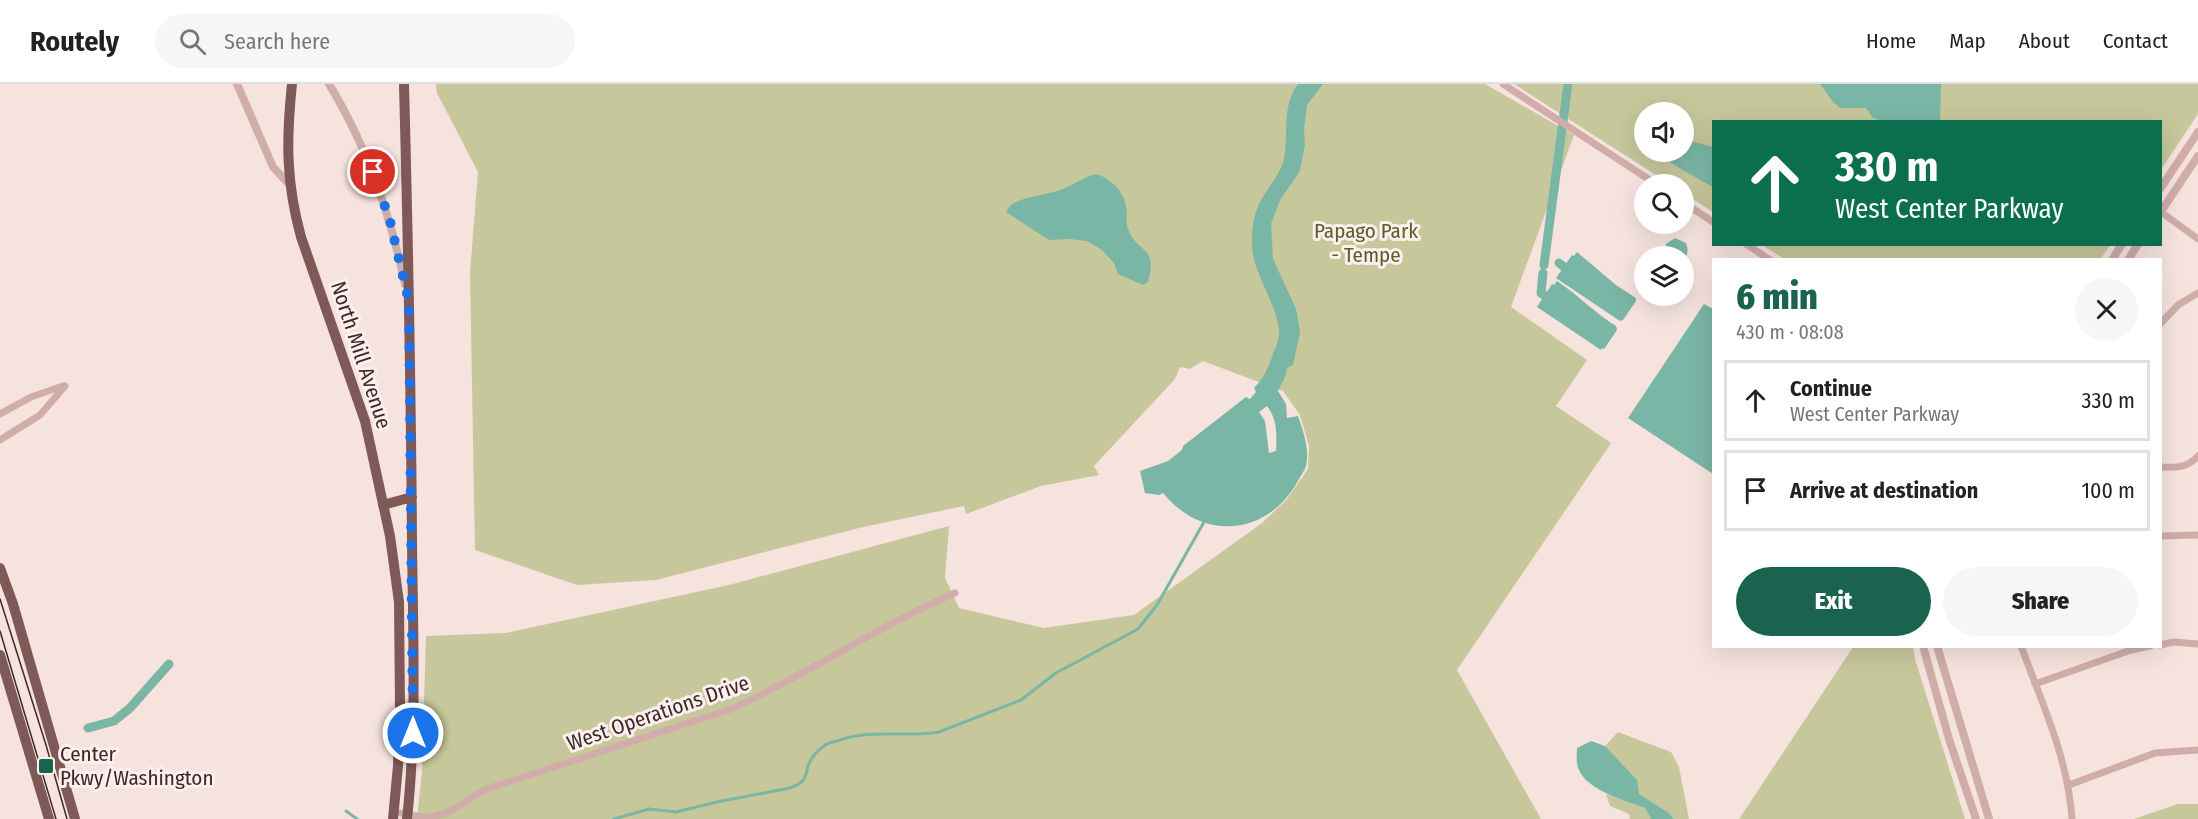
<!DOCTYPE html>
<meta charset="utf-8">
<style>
:root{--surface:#fff;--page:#f6f6f6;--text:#222;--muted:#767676;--line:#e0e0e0;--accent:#19634f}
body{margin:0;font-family:"Fira Sans Condensed",sans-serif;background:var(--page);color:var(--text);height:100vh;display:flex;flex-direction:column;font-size:22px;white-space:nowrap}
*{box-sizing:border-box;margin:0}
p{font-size:20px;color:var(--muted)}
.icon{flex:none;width:33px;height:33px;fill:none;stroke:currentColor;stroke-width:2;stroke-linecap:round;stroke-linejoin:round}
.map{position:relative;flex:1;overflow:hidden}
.sheet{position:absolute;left:1712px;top:174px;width:450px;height:390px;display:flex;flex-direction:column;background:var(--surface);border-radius:0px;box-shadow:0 6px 24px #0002}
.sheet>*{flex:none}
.top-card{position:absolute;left:1712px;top:36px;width:450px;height:126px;border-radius:0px;box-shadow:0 6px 24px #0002;background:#0b6e4f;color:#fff;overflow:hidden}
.fabs{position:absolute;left:1634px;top:18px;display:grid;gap:12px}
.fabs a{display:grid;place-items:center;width:60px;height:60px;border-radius:50%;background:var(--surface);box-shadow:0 6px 24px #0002;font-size:30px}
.pin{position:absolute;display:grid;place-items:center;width:51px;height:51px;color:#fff;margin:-26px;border:3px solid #fff;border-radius:50%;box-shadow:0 2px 6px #0007}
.me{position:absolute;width:66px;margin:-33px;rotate:0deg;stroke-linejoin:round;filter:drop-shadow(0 0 4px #0008)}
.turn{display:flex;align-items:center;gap:21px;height:126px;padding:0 24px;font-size:27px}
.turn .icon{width:78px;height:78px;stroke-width:2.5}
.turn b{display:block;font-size:42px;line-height:51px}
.round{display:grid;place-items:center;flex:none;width:63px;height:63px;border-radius:32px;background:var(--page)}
.overview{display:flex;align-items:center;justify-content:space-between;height:102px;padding:0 24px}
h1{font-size:36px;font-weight:800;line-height:45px;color:var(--accent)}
.primary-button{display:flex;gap:12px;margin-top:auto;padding:12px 24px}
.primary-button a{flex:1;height:69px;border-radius:36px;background:var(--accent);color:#fff;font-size:24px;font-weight:800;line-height:69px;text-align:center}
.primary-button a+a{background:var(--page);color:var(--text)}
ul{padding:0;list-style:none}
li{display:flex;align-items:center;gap:18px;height:81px;margin:0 12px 9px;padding:0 12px;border:3px solid var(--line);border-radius:0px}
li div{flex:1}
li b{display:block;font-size:22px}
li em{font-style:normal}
header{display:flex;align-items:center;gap:36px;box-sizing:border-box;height:84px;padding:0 30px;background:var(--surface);border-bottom:2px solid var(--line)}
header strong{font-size:28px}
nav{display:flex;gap:33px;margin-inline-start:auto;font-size:21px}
.search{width:420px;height:54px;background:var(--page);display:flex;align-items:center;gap:15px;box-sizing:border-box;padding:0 21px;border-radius:33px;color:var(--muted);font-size:22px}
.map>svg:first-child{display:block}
</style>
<header>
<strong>Routely</strong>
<div class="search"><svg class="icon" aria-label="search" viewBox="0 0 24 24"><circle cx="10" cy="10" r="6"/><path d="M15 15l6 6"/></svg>Search here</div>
<nav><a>Home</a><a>Map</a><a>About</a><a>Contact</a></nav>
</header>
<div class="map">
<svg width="2198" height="735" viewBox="0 0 2198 735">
<rect width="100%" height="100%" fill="#f6e3de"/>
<path fill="#c7c79c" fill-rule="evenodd" d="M436,0H1485L1574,51L1511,223L1587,276L1556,322L1611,359L1457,586L1541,735H417L422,688L426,552L506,549L729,501L949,442L945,494L959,524L1044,544L1134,531L1262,439L1287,415L1308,385L1309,362L1300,331L1283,307L1203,277L1190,285L1180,283L1175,295L1094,382L1099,391L1041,402L966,430L964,422L863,443L656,496L577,501L475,466L470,189L478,88L437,9Z
M1514,0H2198V30L2160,87V38H1713V128L1683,109V100H1670ZM1644,28H1683V68H1644Z
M1762,161H2110L2100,176H1786Z
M1853,563H1913L1915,575L1965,735H1739Z
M1618,648L1671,668L1679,683L1689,735H1674L1669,729L1638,710L1605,662Z
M1606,710L1645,724L1651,735H1630L1629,730L1610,722Z
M2178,720H2198V735H2134Z"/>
<path fill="#7ab6a5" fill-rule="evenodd" d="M1298,0H1323L1307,21L1304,45L1305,60L1300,87L1280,116L1271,140L1273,175L1296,225L1298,235L1300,249L1293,281L1287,284L1286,291L1278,307L1286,320L1287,334L1298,332C1303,347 1310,365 1306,382C1304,388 1298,396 1295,402C1263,453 1201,456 1163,409L1159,411L1145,409L1140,387L1168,377L1182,366L1183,362L1246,313L1250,315L1256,308L1254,304C1263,295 1268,285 1272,273C1275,264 1280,256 1279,246C1276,218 1255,193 1252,164C1251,145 1254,126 1264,111C1271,99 1281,89 1284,75C1289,49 1281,23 1298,0ZM1267,322C1277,334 1277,351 1276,367L1269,369L1265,337L1259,328Z
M1820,0H1941L1940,37H1880L1872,33L1866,24H1840L1833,18Z
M1683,55L1713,63V103L1681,85L1655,68H1683Z
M1096,90C1113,95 1126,110 1127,128C1127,132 1126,138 1127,142C1136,171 1159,160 1148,198L1143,201L1118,190L1114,179L1102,166L1087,157L1069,155L1049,156L1006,128C1009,123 1011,120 1016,118C1029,112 1044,111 1057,107C1071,103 1083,93 1096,90Z
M1675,154L1686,159C1688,165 1689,171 1683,176V172L1665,171L1666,160Z
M1577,168L1616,201L1636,214V217L1623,236L1620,237L1556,194L1572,171L1574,172Z
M1557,197C1578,211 1595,229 1616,242L1617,246L1604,265L1602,264L1601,266L1537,223L1552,200L1554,201Z
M1704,220L1713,225V390L1628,334Z
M1591,657L1605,662L1637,696L1639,710L1669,729L1674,735H1651L1645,724C1624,716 1580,705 1577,679C1576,674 1577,669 1577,664Z"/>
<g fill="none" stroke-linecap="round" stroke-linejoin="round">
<path stroke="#7ab6a5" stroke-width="3" d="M346,727L357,735
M614,735L649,725L676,728L717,718L790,704C812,696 802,690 811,676C813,671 820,665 824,662C827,659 832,658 837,657C872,644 904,654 939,648L1021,616L1056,589L1138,545L1157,521L1204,438"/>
<path stroke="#7ab6a5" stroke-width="9" d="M1559,179L1563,182
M1544,181L1568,0
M1543,189L1541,209L1544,211
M88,644L114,637L130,624L169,580"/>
<path stroke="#d0ada8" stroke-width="7" d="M1503,0L1656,100
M1683,118L1713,138
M2161,128L2198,155
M1746,160L1770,176
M2160,240L2178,221L2198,209
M0,330L31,313L63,302
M0,356L40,331L65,302
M2160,383C2175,384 2187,384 2198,372
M2160,452L2198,451
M2160,561L2174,558L2198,560
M2021,562C2042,619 2068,674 2072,735
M2035,600L2131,566L2150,562
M2069,701L2155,669L2198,666
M394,728C403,729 413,732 422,733C447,735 466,715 487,705L734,624C809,589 879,542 955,509"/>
<path stroke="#d0ada8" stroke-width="8" d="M237,0L273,83L289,100
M329,0C367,62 390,130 405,200
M2160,105L2198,48
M2160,129L2198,72
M2112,176L2122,160
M2128,176L2138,160
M1923,562L1949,655L1976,735
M1937,562L1989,735"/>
<path stroke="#7f5958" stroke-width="10" d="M292,0C286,57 286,98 301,153L365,337L390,452L399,518L400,623L398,682L393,735
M404,0C408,153 411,306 412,458C413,551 417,643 407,735
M383,421L412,413
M0,484L13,520L75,735
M0,571L49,735"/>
<path stroke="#3c2929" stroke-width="1.5" d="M0,515L46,661L67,735
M0,547L56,735"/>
</g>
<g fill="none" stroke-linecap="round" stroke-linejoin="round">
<path stroke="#1a73e8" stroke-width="10" stroke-dasharray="0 18" d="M373,88L390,137L409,218L413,649"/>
</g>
<rect fill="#19634f" stroke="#fcefec" stroke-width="2" x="38" y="674" width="16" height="16" rx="3"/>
<g text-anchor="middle" stroke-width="6" stroke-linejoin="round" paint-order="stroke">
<g font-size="21" fill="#5c5d2a" stroke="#fcefec">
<text x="1366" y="154">Papago Park<tspan x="1366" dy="24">- Tempe</tspan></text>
</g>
<g font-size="21" fill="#3c2929" stroke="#fcefec">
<text transform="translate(361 271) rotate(72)" y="7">North Mill Avenue</text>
<text transform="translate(658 629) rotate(-19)" y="7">West Operations Drive</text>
</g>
<g font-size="21" fill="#3c2929" stroke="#fcefec" text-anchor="start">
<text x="60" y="677">Center<tspan x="60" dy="24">Pkwy/Washington</tspan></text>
</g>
</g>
</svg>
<div class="fabs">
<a><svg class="icon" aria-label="sound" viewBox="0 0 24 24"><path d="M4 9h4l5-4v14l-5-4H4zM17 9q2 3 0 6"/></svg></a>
<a><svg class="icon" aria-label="search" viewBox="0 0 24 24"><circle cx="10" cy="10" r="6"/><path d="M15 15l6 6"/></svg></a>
<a><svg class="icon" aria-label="layers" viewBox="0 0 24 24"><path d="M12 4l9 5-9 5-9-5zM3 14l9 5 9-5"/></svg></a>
</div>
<div class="pin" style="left:373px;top:88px;background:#d93025"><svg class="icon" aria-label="arrive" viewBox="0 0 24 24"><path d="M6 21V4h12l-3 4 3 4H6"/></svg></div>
<svg class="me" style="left:413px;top:649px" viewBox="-20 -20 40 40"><circle r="17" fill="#1a73e8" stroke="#fff" stroke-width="3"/><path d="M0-11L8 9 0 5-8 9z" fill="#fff"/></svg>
<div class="top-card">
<div class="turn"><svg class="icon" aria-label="ahead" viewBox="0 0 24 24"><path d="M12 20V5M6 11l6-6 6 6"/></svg><div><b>330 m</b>West Center Parkway</div></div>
</div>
<section class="sheet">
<div class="overview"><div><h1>6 min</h1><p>430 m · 08:08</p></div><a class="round"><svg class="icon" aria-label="close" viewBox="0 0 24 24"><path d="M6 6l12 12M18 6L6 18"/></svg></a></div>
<ul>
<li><svg class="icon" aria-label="ahead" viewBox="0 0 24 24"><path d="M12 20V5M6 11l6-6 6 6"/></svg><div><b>Continue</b><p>West Center Parkway</p></div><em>330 m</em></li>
<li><svg class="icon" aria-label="arrive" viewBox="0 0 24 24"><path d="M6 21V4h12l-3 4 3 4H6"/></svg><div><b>Arrive at destination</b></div><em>100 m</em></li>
</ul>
<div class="primary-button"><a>Exit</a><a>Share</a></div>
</section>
</div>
